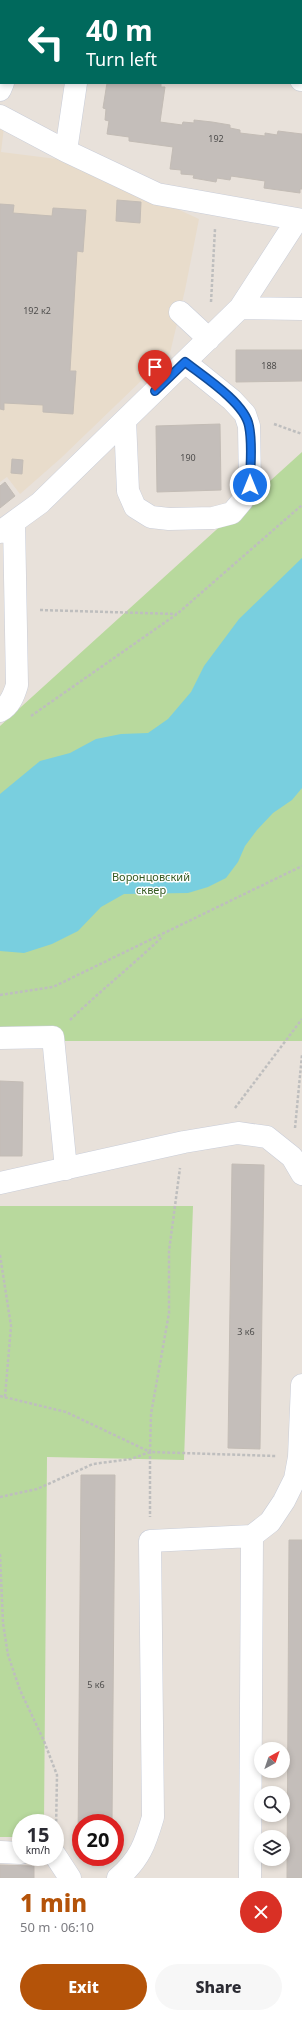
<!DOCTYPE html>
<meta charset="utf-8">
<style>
:root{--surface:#fff;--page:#f7f7f7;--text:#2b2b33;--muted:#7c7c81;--accent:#b45309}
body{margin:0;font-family:"Noto Sans",sans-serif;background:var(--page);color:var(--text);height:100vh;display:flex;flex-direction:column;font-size:15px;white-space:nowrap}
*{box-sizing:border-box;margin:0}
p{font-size:13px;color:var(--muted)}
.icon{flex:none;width:22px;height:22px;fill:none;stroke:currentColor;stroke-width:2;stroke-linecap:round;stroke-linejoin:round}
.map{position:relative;height:1878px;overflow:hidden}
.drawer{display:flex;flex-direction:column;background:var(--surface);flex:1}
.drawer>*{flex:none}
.top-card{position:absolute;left:0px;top:0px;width:302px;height:84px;box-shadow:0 2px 6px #0003;background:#00695c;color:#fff;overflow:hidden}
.needle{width:26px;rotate:40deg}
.controls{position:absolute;left:254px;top:1742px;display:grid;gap:8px}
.controls a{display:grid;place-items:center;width:36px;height:36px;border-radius:50%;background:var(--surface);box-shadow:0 2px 6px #0003;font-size:20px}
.speed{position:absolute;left:12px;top:1814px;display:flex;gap:8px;font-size:20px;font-weight:700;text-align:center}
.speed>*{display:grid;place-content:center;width:52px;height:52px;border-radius:50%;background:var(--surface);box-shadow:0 2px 6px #0003;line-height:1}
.speed small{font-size:10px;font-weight:400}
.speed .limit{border:6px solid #d22;background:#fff;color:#111}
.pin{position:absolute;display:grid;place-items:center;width:34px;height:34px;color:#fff;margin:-41px -17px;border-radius:50% 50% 50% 0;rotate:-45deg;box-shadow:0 0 4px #0007}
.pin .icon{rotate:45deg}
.me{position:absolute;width:44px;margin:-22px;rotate:0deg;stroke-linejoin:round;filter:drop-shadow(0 0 3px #0008)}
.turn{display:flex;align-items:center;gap:14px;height:84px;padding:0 20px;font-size:18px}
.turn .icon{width:52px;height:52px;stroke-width:2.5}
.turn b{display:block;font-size:28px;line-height:34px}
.round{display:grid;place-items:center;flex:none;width:42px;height:42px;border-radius:21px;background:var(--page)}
.overview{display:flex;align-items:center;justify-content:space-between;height:68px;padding:0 20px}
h1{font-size:24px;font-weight:800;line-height:30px;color:var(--accent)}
.action{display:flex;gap:8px;margin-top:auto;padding:8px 20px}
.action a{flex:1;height:46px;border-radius:24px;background:var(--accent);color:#fff;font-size:16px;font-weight:800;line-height:46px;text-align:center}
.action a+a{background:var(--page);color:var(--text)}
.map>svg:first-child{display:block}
</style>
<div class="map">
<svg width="302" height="1878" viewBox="0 0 302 1878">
<rect width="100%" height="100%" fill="#e8e1da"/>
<path fill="#e8dccb" d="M0,125L4,127L1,152L73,161L199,219L185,290L170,353L61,458L20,494L7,477L0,482Z"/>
<path fill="#b8d99d" d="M302,452V1041H0V726Z
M0,1206H193L184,1460L47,1457L44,1823H21V1837H0Z"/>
<path fill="#79cfdf" d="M302,558V788L292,800L273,813L257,830L245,846L238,862L226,878L208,887L188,893L124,894L101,907L78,931L52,944L24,953L0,951V794L40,761L70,753L96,739L121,734L148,733L168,719L191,692L204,666L239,619Z"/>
<path fill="#c4beba" stroke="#c3bcb5" d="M117,0H171L117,1Z
M107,83H161V87H165L160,122L182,125L183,122L194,123V120L212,122L230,125V128L240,130V133L265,136V133L277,135L278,131L302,134V189H300V193L264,188L265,181L231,176L230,180L217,178L216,182L193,178L194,175L181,174V170L170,169L173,147L129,141V137L107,134L109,121L105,120L106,109L103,108Z
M117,200L141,202L140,223L116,221Z
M0,204L14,205L13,213L52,216L53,208L86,210L83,252L77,251L70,371H76L73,414L43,412V405L4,403V410L0,409Z
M236,350H302V381L236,382Z
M220,424L221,490L157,492L156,426Z
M12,459L23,460L22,474L11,473Z
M5,482L15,496L0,508V486Z
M0,1081L23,1082L22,1156H0Z
M232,1164L264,1165L260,1449L228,1448Z
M81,1475H115L112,1823H81V1846H78Z
M289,1540H302V1878H287Z
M0,1865L34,1866V1878H0Z"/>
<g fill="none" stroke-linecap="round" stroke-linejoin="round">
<g stroke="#c9cdd8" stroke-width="23">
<path id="minor" d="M84,1V0
M204,1V0
M301,80H302
M0,90L3,83
M0,116L66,151L157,194L302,220
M66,151L76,83
M240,308L297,220
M180,312L209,339
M125,420L128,491L135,507L151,517L169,519L213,518L232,513L242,501L250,485L249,426L245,414L232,400L185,362
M0,532L40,503L240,308L302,309
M0,711C10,706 14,695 17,685L14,522
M0,1038L53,1037L66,1169
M0,1183L184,1142L238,1133L267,1137L292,1157L302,1174
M0,1852L21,1853
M55,1855L70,1878
M118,1878C140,1859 145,1844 153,1817L150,1541L252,1536
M250,1878L252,1536L270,1522L284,1501L295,1479L299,1457L302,1385"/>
</g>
<path stroke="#bebebe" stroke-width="2.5" stroke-dasharray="3 2" stroke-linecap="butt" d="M301,30H302
M211,302L215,229
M274,424L302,434
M40,610L177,614
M31,716L177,614L302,505
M0,995L53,987L302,866
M70,1020C100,991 133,965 163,936
M235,1108L302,1019
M295,1128L302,1055
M0,1255L11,1326L5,1397
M0,1396L66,1412L150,1452V1517
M150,1452L151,1414L169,1313V1251L180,1168
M0,1497L37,1489L93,1464L131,1459L150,1452L276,1456
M0,1554L3,1623L8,1655L20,1690L44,1741L57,1775L56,1831"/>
<use href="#minor" stroke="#fff" stroke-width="22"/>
</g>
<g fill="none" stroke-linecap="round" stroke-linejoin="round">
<g stroke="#114b97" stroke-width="10">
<path id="route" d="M155,391L185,362C203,376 245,403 249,426C253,445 250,466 250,485"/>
</g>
<use href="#route" stroke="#1a73e8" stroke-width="7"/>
</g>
<g text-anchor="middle" stroke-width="3" stroke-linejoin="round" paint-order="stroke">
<g font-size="9" fill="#4e4d4c">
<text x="216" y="142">192</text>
<text x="37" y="314">192 к2</text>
<text x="269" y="369">188</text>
<text x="188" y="461">190</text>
<text x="246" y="1335">3 к6</text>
<text x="96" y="1688">5 к6</text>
</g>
<g font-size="11" fill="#345a21" stroke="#fff">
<text x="151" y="881">Воронцовский<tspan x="151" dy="13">сквер</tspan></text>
</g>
</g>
</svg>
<div class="controls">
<a><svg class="needle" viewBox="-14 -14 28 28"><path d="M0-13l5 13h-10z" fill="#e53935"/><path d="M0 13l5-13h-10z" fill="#7c7c81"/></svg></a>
<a><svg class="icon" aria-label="search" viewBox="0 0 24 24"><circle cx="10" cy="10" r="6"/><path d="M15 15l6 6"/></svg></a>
<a><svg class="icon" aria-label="layers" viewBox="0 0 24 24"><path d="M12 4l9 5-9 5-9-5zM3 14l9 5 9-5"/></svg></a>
</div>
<div class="speed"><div>15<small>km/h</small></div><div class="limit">20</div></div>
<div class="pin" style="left:155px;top:391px;background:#d93025"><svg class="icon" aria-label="arrive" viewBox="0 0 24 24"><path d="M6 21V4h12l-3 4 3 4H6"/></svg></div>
<svg class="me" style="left:250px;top:485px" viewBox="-20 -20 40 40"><circle r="17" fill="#1a73e8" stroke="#fff" stroke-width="3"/><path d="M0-11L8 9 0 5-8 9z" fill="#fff"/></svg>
<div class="top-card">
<div class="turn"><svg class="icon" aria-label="left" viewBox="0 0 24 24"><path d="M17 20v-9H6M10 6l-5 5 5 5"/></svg><div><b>40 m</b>Turn left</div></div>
</div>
</div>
<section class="drawer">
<div class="overview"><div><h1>1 min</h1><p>50 m · 06:10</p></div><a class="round" style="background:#d93025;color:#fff"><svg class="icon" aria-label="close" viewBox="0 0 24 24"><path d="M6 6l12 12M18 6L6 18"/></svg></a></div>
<div class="action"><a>Exit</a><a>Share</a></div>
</section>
